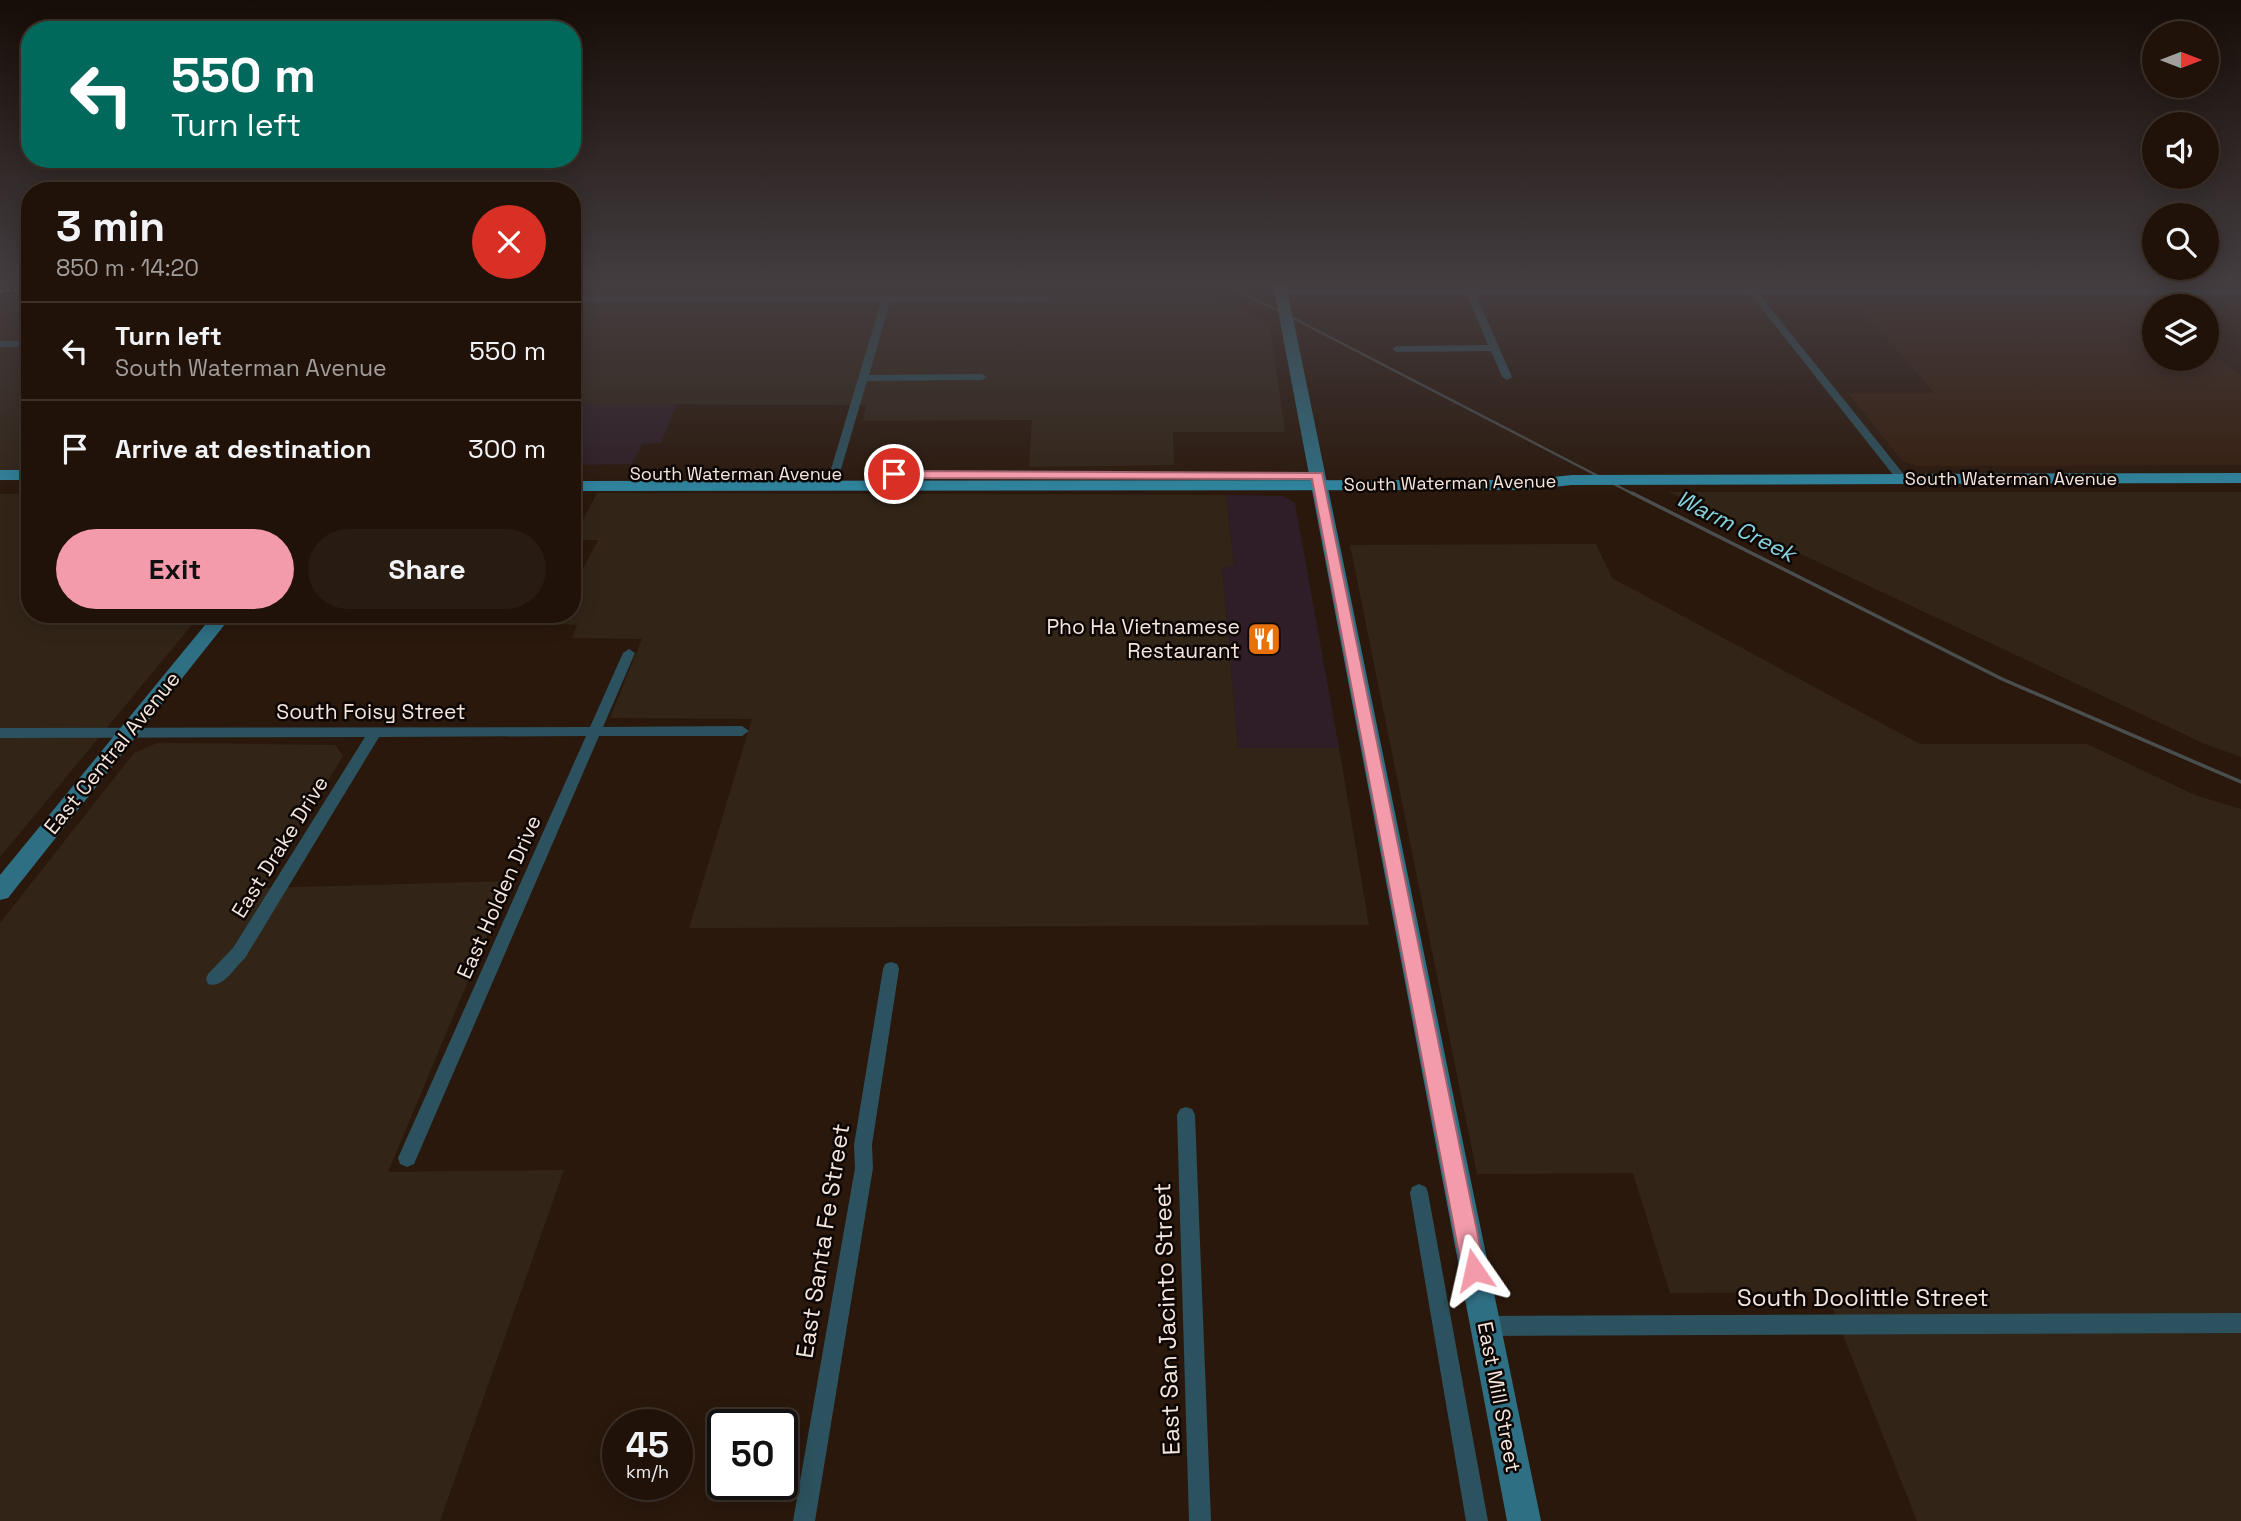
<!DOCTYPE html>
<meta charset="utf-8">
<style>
:root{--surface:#201209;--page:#281b12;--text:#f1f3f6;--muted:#a29e9c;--line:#3d322a;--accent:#f39aab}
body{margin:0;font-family:"Space Grotesk",sans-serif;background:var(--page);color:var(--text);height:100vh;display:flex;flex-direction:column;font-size:26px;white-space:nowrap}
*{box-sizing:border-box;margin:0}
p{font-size:23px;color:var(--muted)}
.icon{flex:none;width:38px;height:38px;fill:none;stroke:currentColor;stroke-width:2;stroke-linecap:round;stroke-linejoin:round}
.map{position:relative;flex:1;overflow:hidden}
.side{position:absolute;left:21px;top:182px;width:560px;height:441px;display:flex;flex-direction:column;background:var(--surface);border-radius:28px;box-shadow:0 4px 18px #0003,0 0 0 2px var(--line)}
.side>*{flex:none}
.top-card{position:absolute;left:21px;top:21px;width:560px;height:147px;border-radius:28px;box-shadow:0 4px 18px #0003,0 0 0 2px var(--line);background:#00695c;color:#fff;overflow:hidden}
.needle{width:46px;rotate:90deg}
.tools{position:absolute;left:2142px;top:21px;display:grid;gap:14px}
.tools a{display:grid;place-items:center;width:77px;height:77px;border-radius:50%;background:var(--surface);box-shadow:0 4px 18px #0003,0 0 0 2px var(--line);font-size:35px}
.speed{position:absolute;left:602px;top:1409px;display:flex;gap:14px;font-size:35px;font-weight:700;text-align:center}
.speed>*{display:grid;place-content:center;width:91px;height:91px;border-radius:50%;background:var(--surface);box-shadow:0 4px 18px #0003,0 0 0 2px var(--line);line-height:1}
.speed small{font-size:18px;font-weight:400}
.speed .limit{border:4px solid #111;border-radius:10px;background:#fff;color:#111}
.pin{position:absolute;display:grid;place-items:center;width:60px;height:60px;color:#fff;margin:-30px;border:4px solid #fff;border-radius:50%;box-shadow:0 2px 7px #0007}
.me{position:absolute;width:77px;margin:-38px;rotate:349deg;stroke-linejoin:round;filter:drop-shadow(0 0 5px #0008)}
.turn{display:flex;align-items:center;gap:24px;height:147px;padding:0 35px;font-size:32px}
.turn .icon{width:91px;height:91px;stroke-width:2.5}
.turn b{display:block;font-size:49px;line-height:60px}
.round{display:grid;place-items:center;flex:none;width:74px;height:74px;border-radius:37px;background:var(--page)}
.summary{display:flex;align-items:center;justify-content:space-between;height:119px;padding:0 35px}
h1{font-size:42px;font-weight:800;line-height:52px}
.cta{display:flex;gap:14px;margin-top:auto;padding:14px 35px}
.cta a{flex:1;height:80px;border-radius:42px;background:var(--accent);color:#111;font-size:28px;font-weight:800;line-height:80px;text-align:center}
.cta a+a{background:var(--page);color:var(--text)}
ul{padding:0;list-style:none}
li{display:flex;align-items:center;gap:21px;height:98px;padding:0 35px;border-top:2px solid var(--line)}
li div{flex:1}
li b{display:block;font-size:26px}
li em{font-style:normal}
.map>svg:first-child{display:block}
</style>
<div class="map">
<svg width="2241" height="1521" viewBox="0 0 2241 1521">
<rect width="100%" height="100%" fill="#2a180c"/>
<path fill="#2f1e27" d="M677,403L661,443L642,444L632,464L572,465V404Z
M1226,495L1283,496L1295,503L1339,748H1238L1222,567L1234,565Z"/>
<path fill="#322518" d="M572,284H1187L1231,303L1270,325L1285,432H1173L1174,465L1029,467L1032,420L863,421L866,405L572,404Z
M30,294V471H0V295Z
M1669,492H2241V757L2205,744Z
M597,493L1226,495L1234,566L1222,567L1238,748H1339L1369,925L689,928L752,719L610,718L642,639L572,638L577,625L554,624L559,614H572V590L598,540H572Z
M0,494H30V614H201L0,857Z
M1596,544L1612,578L1920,744H2087L2195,795L2241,809V1521H1917L1826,1292L1670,1293L1633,1173L1477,1174L1350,545Z
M157,743L335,745L343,756L262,888L510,881L388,1172L564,1170L440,1521H0V923L134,753Z"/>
<path fill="#361e0e" d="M2144,299L2154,307V359H2207V349L2241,376V465L1916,466L1902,461L1848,393H1935L1852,300Z"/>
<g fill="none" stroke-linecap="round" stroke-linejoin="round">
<path stroke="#494e4e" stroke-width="2.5" d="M1222,284L1281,312
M1291,317L1598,476
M1614,484L1635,495"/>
<path stroke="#494e4e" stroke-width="3.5" d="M1632,493L2002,679L2241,782"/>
<path fill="#2c525f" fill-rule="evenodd" d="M1750,285L1756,289H2241V295H1760L1906,477L1907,479L1902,482L1898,481L1751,295H1476L1512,377L1507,380L1502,377L1491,351L1397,352L1392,349L1397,346L1488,345L1467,295H1281L1277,292L1281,289H1747V286Z
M572,296H1046L1050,299L1046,302H890L869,375L982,374L987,377L982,380L867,381L836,486L831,489L826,486L881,302H572Z
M0,341H30V347H0Z
M629,649L635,653L603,727L742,726L749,731L742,736H599L414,1164L407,1167L400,1164L398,1158L586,736L379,737L245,958C235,967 223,989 208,984L206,979L208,974L233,948L365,737L0,738V728L590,727L623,653Z
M891,962L897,964L899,969L872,1145L873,1168L815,1521H793L855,1168L854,1145L883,969L885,964Z
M1186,1107L1192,1109L1195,1115L1211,1521H1189L1177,1115L1180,1109Z
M1419,1184L1426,1187L1428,1193L1488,1521H1466L1410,1193L1412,1187Z
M2241,1313V1333L1484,1336L1477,1333L1474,1326L1477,1319L1484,1316Z"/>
<path fill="#2f6f84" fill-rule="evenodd" d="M1273,284H1286L1541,1521H1507Z
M214,614H233L8,898L0,900V875Z"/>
<path fill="#2e86a0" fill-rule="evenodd" d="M0,470H30V480H0Z
M2241,473V483L1572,485L1523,490L572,491V481L1523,480L1572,475Z"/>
<path stroke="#c7b9b0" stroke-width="2.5" stroke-dasharray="2.5 5" stroke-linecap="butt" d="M0,291L30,290"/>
</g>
<linearGradient id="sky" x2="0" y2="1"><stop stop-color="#170d07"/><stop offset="0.57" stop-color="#443d40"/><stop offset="1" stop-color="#443d40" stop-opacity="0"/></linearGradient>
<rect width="2241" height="497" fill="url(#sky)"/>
<path fill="#f39aab" stroke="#9e646f" stroke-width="2" d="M890,471L1322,473L1485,1270L1481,1278L1474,1282L1466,1278L1462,1270L1312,479L894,478L888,474Z"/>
<defs>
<g id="restaurant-square" transform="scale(1.75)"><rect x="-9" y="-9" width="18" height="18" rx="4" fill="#e8710a" stroke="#0d0603"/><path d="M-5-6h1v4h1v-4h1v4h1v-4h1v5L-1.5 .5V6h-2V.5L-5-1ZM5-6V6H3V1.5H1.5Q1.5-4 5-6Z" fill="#fff"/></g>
</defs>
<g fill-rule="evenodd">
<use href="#restaurant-square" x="1264" y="639"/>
</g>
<g text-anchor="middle" stroke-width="5" stroke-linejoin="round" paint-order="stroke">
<g font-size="18" fill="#f3e6de" stroke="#0d0603">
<text x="736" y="480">South Waterman Avenue</text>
<text x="2011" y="485">South Waterman Avenue</text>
<text transform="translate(1450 483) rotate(-1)" y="6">South Waterman Avenue</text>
</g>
<g font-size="21" fill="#f3e6de" stroke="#0d0603" text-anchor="end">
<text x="1240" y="634">Pho Ha Vietnamese<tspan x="1240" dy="24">Restaurant</tspan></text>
</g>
<g font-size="21" fill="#f3e6de" stroke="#0d0603">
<text x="371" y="719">South Foisy Street</text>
<text transform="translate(112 753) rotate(-51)" y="7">East Central Avenue</text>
<text transform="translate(280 847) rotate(-58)" y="7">East Drake Drive</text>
<text transform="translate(499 897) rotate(-66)" y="7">East Holden Drive</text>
<text transform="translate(1499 1397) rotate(79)" y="7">East Mill Street</text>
</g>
<g font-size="23" font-style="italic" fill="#87d2e0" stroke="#0d0603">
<text transform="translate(1736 526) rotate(27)" y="8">Warm Creek</text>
</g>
<g font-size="24" fill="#f3e6de" stroke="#0d0603">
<text transform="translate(823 1241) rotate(-81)" y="8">East Santa Fe Street</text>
<text x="1863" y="1306">South Doolittle Street</text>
<text transform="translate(1167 1319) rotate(-92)" y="8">East San Jacinto Street</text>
</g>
</g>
</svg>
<div class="tools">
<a><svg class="needle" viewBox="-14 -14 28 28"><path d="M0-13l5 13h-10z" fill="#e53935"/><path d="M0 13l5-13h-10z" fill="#a29e9c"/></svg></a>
<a><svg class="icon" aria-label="sound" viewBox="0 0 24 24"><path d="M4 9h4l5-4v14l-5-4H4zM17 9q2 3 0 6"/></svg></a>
<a><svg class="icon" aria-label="search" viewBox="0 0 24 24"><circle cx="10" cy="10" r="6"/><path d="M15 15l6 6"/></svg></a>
<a><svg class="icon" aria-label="layers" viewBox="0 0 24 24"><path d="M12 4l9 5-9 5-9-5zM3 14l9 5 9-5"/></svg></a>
</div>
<div class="speed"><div>45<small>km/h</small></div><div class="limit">50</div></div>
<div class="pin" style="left:894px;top:474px;background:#d93025"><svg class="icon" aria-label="arrive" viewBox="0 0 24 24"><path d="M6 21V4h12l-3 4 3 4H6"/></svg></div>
<svg class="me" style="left:1474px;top:1270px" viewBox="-20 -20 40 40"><path d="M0-17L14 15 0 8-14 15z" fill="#f39aab" stroke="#fff" stroke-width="4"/></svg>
<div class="top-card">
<div class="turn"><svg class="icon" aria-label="left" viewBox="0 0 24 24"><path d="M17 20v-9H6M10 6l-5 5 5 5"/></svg><div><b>550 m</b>Turn left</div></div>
</div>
<section class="side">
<div class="summary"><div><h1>3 min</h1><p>850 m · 14:20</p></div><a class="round" style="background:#d93025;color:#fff"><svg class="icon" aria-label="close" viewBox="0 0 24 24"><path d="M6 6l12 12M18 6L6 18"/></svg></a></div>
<ul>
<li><svg class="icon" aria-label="left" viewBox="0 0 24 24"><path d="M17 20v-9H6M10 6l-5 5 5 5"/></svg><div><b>Turn left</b><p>South Waterman Avenue</p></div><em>550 m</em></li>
<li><svg class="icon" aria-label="arrive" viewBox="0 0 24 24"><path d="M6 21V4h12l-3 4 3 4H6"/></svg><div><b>Arrive at destination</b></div><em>300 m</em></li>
</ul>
<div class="cta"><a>Exit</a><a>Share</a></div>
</section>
</div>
